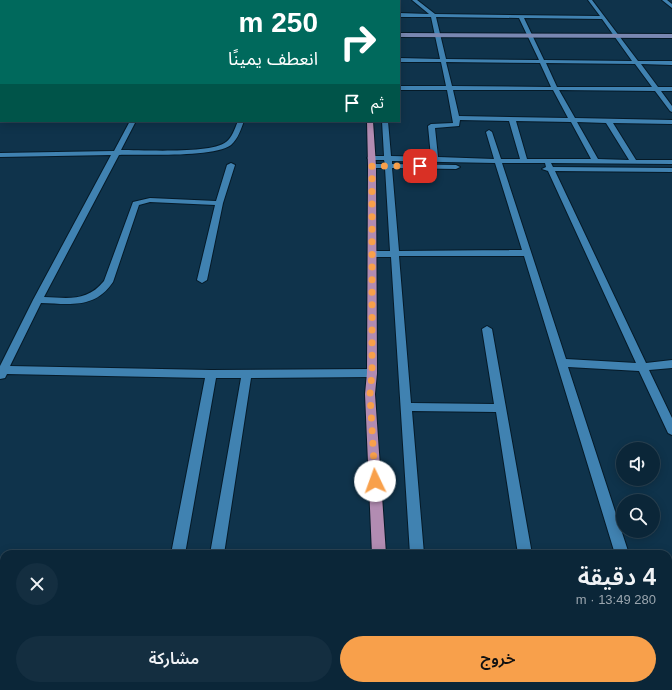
<!DOCTYPE html>
<html lang="ar">
<meta charset="utf-8">
<style>
:root{--surface:#0b2638;--page:#142e40;--text:#f1f3f6;--muted:#9aa5ae;--line:#2b4353;--accent:#f8a04b}
body{margin:0;font-family:Arial,"Noto Sans Arabic",sans-serif;background:var(--page);color:var(--text);direction:rtl;height:100vh;display:flex;flex-direction:column;font-size:15px;white-space:nowrap}
*{box-sizing:border-box;margin:0}
p{font-size:13px;color:var(--muted)}
.icon{flex:none;width:22px;height:22px;fill:none;stroke:currentColor;stroke-width:2;stroke-linecap:round;stroke-linejoin:round}
.map{position:relative;flex:1;overflow:hidden;direction:ltr}
.details{position:absolute;left:0px;top:550px;width:672px;height:140px;display:flex;flex-direction:column;background:var(--surface);border-radius:12px 12px 0 0;box-shadow:0 2px 10px #0003,0 0 0 1px var(--line);direction:rtl}
.details>*{flex:none}
.hud{position:absolute;left:0px;top:0px;width:400px;height:122px;box-shadow:0 2px 10px #0003,0 0 0 1px var(--line);direction:rtl;background:#00695c;color:#fff;overflow:hidden}
.tools{position:absolute;left:616px;top:442px;display:grid;gap:8px}
.tools a{display:grid;place-items:center;width:44px;height:44px;border-radius:50%;background:var(--surface);box-shadow:0 2px 10px #0003,0 0 0 1px var(--line);font-size:20px}
.pin{position:absolute;display:grid;place-items:center;width:34px;height:34px;color:#fff;margin:-17px;border-radius:8px;box-shadow:0 2px 6px #0006}
.me{position:absolute;width:44px;margin:-22px;rotate:357deg;stroke-linejoin:round;filter:drop-shadow(0 0 3px #0008)}
.turn{display:flex;align-items:center;gap:14px;height:84px;padding:0 16px;font-size:18px}
.turn .icon{width:52px;height:52px;stroke-width:2.5}
.turn b{display:block;font-size:28px;line-height:34px}
.then{display:flex;align-items:center;height:38px;padding:0 16px;background:#0003;gap:8px;font-size:15px}
.round{display:grid;place-items:center;flex:none;width:42px;height:42px;border-radius:21px;background:var(--page)}
.head{display:flex;align-items:center;justify-content:space-between;height:68px;padding:0 16px}
h1{font-size:24px;font-weight:600;line-height:30px}
.button{display:flex;gap:8px;margin-top:auto;padding:8px 16px}
.button a{flex:1;height:46px;border-radius:24px;background:var(--accent);color:#111;font-size:16px;font-weight:600;line-height:46px;text-align:center}
.button a+a{background:var(--page);color:var(--text)}
.map>svg:first-child{display:block}
</style>
<div class="map">
<svg width="672" height="690" viewBox="0 0 672 690">
<rect width="100%" height="100%" fill="#0f334b"/>
<g fill="none" stroke-linecap="round" stroke-linejoin="round">
<g stroke="#051a28" stroke-width="2">
<path id="street" d="M242,0H246V1H242Z
M297,0H301V1H297Z
M412,0H417L435,14L600,16L588,0H592L638,61H672V65L641,64L658,87H672V91H661L672,106V112L670,111L655,91L559,90L575,118L672,120V124L613,123L636,160H672V164L551,163L553,167L672,168V172L555,171L646,363L672,360V368L649,370L672,418V435L668,433L639,371L568,367L629,554H615L524,256H399L411,403L494,404L482,329L487,326L492,329L532,554H518L496,412L412,411L424,554H410L391,257H372L368,254L372,251H390L385,168H372L368,166L372,164H385L384,160H371L367,158L371,156H384L382,121H388L391,156L431,157L428,126L431,124L453,123L447,90H399V86H446L441,62H399V58L440,59L431,17H399V13L429,14ZM436,17L519,18L539,60L446,59ZM524,18L602,19L632,61L544,60ZM446,62L540,63L551,87L452,86ZM546,63L635,64L652,87H557ZM453,90H553L568,118L459,116ZM460,120L509,121L520,159H501L492,132L489,130L486,132L494,159L438,157L435,128L459,126ZM516,121L571,122L591,159H527ZM577,122L606,123L629,160L598,159ZM392,161L495,163L522,250L399,251L392,168L456,169L460,167L456,165L392,164ZM502,163H545L546,167L542,169L548,171L636,363L566,359Z
M662,0H667L672,4V8Z
M0,5H1V7H0Z
M1,56V60L0,61V57Z
M130,121H136L121,150C142,150 211,154 226,142C232,138 235,128 238,121H244C241,129 238,139 231,145C214,158 142,154 119,155L44,297C68,298 87,302 104,281L133,202L150,198L216,201L227,165L231,163L235,165L223,203L207,280L202,283L197,280L215,205L150,202L139,205L113,282C95,309 70,304 41,303L10,366L211,370L372,369L376,370L377,373L376,376L372,377L251,378L224,554H210L241,378H216L185,554H171L205,378L7,374L5,378L0,379V366L33,300L111,155L0,157V153L114,151Z
M0,574H4V588H0Z
M668,599H672V613H668Z
M668,680L672,690H656L655,686H668Z
M149,686H165L164,690H148Z
M192,686H208L207,690H191Z
M419,686H435V690H419Z
M544,686H560L561,690H545Z"/>
</g>
<g stroke="#051a28" stroke-width="2">
<path id="secondary" d="M0,33H1V37H0Z
M399,33L672,34V38L399,37Z"/>
</g>
<g stroke="#051a28" stroke-width="2">
<path id="primary" d="M364,0H368V1H364Z
M367,121H373L376,166L377,373L375,394L386,554H372L365,394L367,373L368,166Z
M377,686H393V690H377Z"/>
</g>
<use href="#street" fill="#4082b1" fill-rule="evenodd"/>
<use href="#secondary" fill="#7987b1" fill-rule="evenodd"/>
<use href="#primary" fill="#b28cb2" fill-rule="evenodd"/>
</g>
<g fill="none" stroke-linecap="round" stroke-linejoin="round">
<path stroke="#f8a04b" stroke-width="7" stroke-dasharray="0 12.6" d="M375,481L370,394L372,373V166H420"/>
</g>
</svg>
<div class="tools">
<a><svg class="icon" aria-label="sound" viewBox="0 0 24 24"><path d="M4 9h4l5-4v14l-5-4H4zM17 9q2 3 0 6"/></svg></a>
<a><svg class="icon" aria-label="search" viewBox="0 0 24 24"><circle cx="10" cy="10" r="6"/><path d="M15 15l6 6"/></svg></a>
</div>
<div class="pin" style="left:420px;top:166px;background:#d93025"><svg class="icon" aria-label="arrive" viewBox="0 0 24 24"><path d="M6 21V4h12l-3 4 3 4H6"/></svg></div>
<svg class="me" style="left:375px;top:481px" viewBox="-20 -20 40 40"><circle r="19" fill="#fff"/><path d="M0-13L10 11 0 6-10 11z" fill="#f8a04b"/></svg>
<div class="hud">
<div class="turn"><svg class="icon" aria-label="right" viewBox="0 0 24 24"><path d="M7 20v-9h11M14 6l5 5-5 5"/></svg><div><b>250 m</b>انعطف يمينًا</div></div>
<div class="then">ثم<svg class="icon" aria-label="arrive" viewBox="0 0 24 24"><path d="M6 21V4h12l-3 4 3 4H6"/></svg></div>
</div>
<section class="details">
<div class="head"><div><h1>4 دقيقة</h1><p>280 m · 13:49</p></div><a class="round"><svg class="icon" aria-label="close" viewBox="0 0 24 24"><path d="M6 6l12 12M18 6L6 18"/></svg></a></div>
<div class="button"><a>خروج</a><a>مشاركة</a></div>
</section>
</div>
